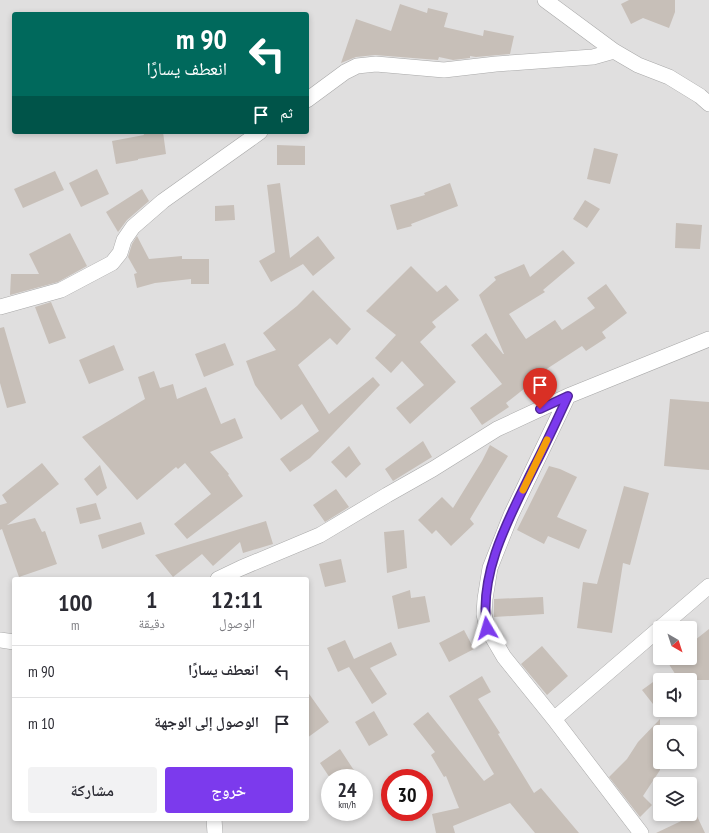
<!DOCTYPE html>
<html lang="ar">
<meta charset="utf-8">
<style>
:root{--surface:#fff;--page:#f2f2f3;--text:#2b2b33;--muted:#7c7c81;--line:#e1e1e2;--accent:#7c3aed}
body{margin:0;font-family:"PT Sans Narrow","Noto Naskh Arabic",sans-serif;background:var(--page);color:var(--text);direction:rtl;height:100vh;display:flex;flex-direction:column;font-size:15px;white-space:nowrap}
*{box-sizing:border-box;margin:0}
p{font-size:13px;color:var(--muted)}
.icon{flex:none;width:22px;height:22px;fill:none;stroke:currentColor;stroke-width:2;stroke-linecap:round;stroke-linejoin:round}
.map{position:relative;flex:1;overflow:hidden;direction:ltr}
.side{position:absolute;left:12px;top:577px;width:297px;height:244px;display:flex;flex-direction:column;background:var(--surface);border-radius:4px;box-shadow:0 2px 6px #0003;direction:rtl}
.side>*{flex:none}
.banner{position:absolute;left:12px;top:12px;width:297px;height:122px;border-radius:4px;box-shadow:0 2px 6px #0003;direction:rtl;background:#00695c;color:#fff;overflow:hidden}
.needle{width:26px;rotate:141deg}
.tools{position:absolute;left:653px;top:621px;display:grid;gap:8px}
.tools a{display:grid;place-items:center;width:44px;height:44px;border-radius:4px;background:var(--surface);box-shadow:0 2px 6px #0003;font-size:20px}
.speed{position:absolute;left:321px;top:769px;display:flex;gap:8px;font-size:20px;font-weight:700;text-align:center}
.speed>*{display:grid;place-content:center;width:52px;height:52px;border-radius:50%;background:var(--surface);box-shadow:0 2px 6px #0003;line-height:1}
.speed small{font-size:10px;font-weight:400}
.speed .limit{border:6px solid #d22;background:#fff;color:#111}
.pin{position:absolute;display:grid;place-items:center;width:34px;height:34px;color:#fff;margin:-41px -17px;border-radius:50% 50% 50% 0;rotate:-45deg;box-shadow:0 0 4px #0007}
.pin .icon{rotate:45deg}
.me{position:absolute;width:44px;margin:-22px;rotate:353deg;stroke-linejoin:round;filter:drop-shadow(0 0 3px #0008)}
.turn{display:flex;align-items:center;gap:14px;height:84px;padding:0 16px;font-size:18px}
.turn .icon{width:52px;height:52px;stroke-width:2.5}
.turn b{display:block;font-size:28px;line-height:34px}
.then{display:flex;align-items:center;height:38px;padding:0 16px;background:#0003;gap:8px;font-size:15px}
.eta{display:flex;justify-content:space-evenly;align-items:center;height:68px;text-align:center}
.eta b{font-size:24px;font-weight:600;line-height:28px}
.button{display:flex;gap:8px;margin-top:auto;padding:8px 16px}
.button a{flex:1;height:46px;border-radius:4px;background:var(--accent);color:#fff;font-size:16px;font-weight:600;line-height:46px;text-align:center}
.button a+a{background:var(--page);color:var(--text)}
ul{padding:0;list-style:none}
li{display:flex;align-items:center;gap:12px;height:52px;padding:0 16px;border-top:1px solid var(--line)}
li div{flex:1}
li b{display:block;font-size:15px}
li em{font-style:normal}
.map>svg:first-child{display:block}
</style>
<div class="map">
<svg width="709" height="833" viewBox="0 0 709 833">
<rect width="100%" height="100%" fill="#f2efe9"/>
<path fill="#e0dfdf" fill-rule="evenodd" d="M0,0H709V833H0ZM14,14H307V132H14ZM14,579H307V819H14ZM660,628H690V658H660ZM660,680H690V710H660ZM660,732H690V762H660ZM330,778H364V812H330ZM390,778H424V812H390ZM660,784H690V814H660Z"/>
<path fill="#c7bfb8" d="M629,0H675V12L669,28L643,18L631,24L621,4Z
M400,4L427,13L428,8L448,13L444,27L483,36L484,30L514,36L510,54L476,57L470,56V58L453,60L439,57L438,60L375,55L356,57L341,63L356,19L391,31Z
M143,132H163L166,154L138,159V160L116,164L112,141L144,135Z
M277,145L305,146V165H277Z
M594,148L618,154L610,184L587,179Z
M97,169L109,194L81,207L69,183Z
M55,171L64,190L23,208L14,189Z
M280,183L290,258L318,236L335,258L313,276L303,264L271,282L259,261L275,252L267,185Z
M450,183L458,206L411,224L412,226L397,230L390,205L425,195L424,193Z
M142,189L149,201L127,220L118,232L106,212Z
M585,200L600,209L587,228L573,219Z
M234,205L235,220L215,221V206Z
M676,223L702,225L700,249L675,248Z
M70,233L87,266L58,282L10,295L11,274H39L29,254Z
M137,236L149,259L182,256V259H209V284H191V279L155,283L137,288L134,274L137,273L128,257L132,244Z
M563,250L575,263L543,290L545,292L509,314L526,339L555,320L562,330L595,308L587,298L606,284L627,313L602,332L606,338L586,351L582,346L542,372L543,374L506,403L509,407L482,425L470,408L502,384L471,345L486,333L503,354H504L479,295L496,280L494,277L524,264L530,277Z
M411,266L437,292L446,285L459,300L432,322L436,327L420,342L456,382L410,424L396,408L424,385L402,361L391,373L375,358L396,335L366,311Z
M313,290L351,329L337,345L330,338L298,365L329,414L373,377L380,385L310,458L290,472L280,459L319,431L302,404L281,420L255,385L246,361L276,350L263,333L297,306Z
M51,302L66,338L49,344L35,307Z
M4,327L26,403L7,408L0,383V328Z
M225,343L234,365L204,377L195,354Z
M114,345L124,370L89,384L79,360Z
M154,371L160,388L173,384L177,399L206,387L221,424L235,418L243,438L210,452L229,474L228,475L243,496L187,539L174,524L211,494L185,463L178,469L176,467L137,500L82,437L145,399L138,377Z
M670,399L709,402V470L664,466Z
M423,441L432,457L393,481L385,469Z
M490,445L508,456L470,519L474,524L451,546L436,530L432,534L418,520L442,497L453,508L482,461Z
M349,446L361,464L346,478L331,462Z
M42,463L59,484L7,525L35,518L42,532L45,531L57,564L19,577L2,529L0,530V505L7,503L2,495Z
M100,465L107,488L97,496L84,479Z
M549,466L560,469L577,477L557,517L587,530L579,549L548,536L544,544L517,530Z
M624,486L649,493L630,565L623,563L612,633L577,628L583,582L597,584Z
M336,489L349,507L325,522L313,505Z
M96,503L101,519L80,524L76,508Z
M266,521L273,544L243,553L240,542L213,566L202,554L173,577L155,555Z
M141,522L145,534L102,549L98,535Z
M404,530L407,568L387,573L384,532Z
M341,559L346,582L325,587L319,564Z
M410,590L411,598L425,596L430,622L398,629L392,596Z
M543,597L544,614L494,617V599Z
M709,629V680H679L665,658H690V644Z
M464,630L474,649L449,662L439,643Z
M345,640L354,659L391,642L397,655L370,668L387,694L372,704L349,667L338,672L327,648Z
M542,646L568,676L547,695L521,664Z
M482,676L491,692L478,699L500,733L498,734L534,793L541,788L579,833H535L510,803L453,826L455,833H436L432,814L459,808L446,776L444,777L431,755L435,752L413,724L428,712L484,781L494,774L449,696Z
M660,677V713L642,690Z
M307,691L329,722L307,738Z
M374,711L388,735L369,746L355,722Z
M660,719V770L643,796L652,805L640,817L609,777L627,759L638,742Z
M340,749L359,778H330L320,763Z
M696,814L705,833H656Z"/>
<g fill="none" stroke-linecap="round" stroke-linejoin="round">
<g stroke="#a9a9a9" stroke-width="16">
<path id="street" d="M545,0L614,51L638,65L669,77L700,96L709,104
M307,100L345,72L357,66L376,64L444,70L496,64L593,57L614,51
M0,307L61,290L112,263L120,253L124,240L133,227L163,201L260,132
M568,396L511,515L490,568L485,599L484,614L487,628L504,657L554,719L641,833
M218,579L241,568L320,535L387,495L433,469L497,429L568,396L709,339
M0,640L14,642
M554,719L709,586
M214,819L215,833"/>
</g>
<use href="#street" stroke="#fff" stroke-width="15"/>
</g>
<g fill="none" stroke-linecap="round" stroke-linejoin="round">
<g stroke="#51269a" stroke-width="10">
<path id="route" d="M487,628C478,573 510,516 534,467C546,444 557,420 568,396L540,409"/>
</g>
<use href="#route" stroke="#7c3aed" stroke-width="7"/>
<path stroke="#f59e0b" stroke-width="7" d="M523,490L547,440"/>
</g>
</svg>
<div class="tools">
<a><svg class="needle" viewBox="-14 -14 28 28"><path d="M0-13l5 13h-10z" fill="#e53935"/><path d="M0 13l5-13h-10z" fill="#7c7c81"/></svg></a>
<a><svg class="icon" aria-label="sound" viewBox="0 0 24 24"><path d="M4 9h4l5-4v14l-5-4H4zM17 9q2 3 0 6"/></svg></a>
<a><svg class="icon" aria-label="search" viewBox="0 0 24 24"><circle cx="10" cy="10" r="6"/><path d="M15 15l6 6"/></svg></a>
<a><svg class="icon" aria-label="layers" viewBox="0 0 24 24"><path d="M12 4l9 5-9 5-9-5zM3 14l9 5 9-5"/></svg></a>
</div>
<div class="speed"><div>24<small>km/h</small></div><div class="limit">30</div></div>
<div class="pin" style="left:540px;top:409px;background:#d93025"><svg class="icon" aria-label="arrive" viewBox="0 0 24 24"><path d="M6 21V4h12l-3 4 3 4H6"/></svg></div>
<svg class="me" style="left:487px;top:628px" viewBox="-20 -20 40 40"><path d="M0-17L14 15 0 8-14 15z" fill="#7c3aed" stroke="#fff" stroke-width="4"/></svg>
<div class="banner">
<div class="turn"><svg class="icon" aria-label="left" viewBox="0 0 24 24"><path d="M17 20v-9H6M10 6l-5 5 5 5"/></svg><div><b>90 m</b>انعطف يسارًا</div></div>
<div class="then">ثم<svg class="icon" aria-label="arrive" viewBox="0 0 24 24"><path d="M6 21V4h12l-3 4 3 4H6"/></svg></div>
</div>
<section class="side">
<div class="eta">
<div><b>12:11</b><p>الوصول</p></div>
<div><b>1</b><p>دقيقة</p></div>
<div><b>100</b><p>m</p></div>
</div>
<ul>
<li><svg class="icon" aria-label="left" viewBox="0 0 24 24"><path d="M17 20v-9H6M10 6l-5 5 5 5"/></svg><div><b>انعطف يسارًا</b></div><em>90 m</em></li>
<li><svg class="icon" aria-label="arrive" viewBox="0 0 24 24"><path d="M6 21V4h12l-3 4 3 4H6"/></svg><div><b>الوصول إلى الوجهة</b></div><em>10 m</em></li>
</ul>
<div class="button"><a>خروج</a><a>مشاركة</a></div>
</section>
</div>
